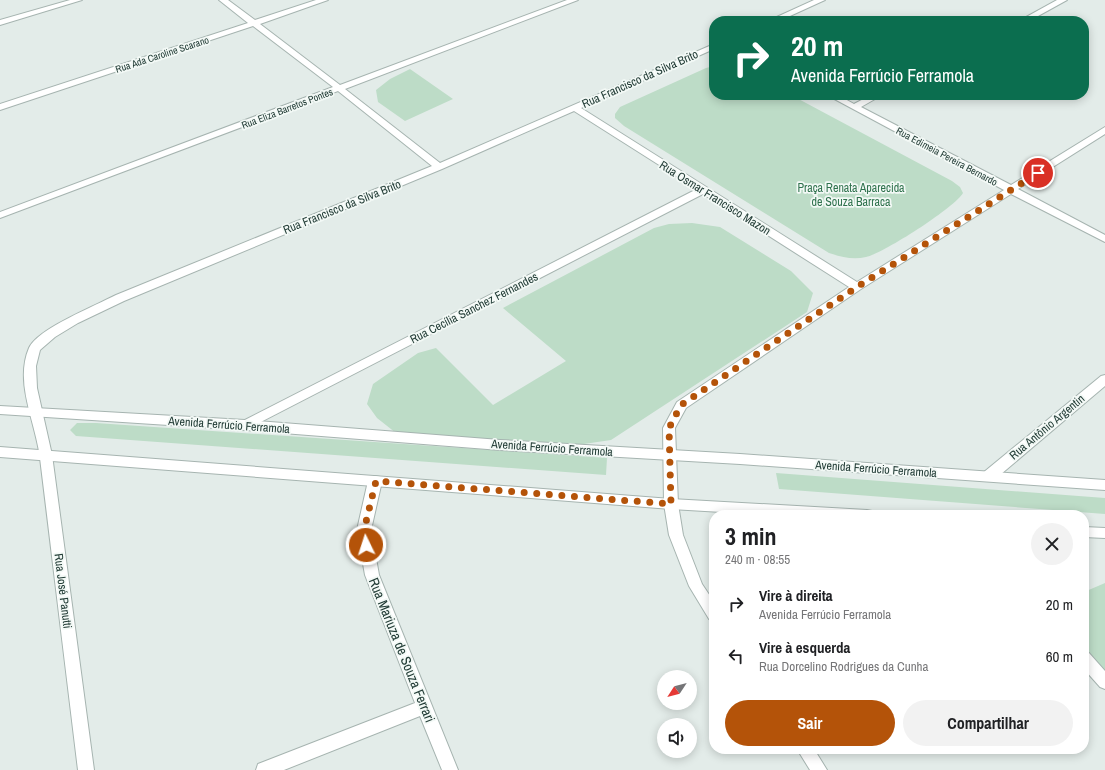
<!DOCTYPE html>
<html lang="pt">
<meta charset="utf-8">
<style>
:root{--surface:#fff;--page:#f2f2f2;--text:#202124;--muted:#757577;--accent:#b45309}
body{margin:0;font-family:"Archivo Narrow",sans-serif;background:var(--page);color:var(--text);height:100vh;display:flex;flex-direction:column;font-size:15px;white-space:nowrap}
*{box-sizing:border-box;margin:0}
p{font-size:13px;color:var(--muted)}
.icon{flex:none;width:22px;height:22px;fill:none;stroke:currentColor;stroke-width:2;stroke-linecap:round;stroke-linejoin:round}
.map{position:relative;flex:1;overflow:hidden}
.details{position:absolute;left:709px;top:510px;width:380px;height:244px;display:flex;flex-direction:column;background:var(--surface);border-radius:16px;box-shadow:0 2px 10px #0003}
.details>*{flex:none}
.hud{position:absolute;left:709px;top:16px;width:380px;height:84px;border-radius:16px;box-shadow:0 2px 10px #0003;background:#0b6e4f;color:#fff;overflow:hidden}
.needle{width:26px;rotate:234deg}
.fabs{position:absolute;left:657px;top:670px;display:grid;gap:8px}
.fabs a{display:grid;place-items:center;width:40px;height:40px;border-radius:50%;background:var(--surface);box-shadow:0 2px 10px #0003;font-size:20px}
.pin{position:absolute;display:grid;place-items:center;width:34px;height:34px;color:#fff;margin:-17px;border:2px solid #fff;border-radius:50%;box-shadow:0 1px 4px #0007}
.me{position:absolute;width:44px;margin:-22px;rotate:356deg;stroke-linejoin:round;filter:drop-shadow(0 0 3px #0008)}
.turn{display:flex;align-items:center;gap:14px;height:84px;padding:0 16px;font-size:18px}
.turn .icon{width:52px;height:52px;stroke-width:2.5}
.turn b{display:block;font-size:28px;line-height:34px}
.round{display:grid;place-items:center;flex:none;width:42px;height:42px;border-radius:21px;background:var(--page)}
.headline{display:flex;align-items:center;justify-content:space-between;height:68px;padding:0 16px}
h1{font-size:24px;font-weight:800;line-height:30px}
.primary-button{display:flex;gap:8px;margin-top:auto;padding:8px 16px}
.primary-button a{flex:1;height:46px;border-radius:24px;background:var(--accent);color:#fff;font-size:16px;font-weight:800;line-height:46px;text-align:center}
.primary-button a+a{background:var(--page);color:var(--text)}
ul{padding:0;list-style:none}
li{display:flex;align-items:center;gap:12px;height:52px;padding:0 16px}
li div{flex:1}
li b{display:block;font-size:15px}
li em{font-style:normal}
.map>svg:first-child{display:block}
</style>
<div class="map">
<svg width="1105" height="770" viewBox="0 0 1105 770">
<rect width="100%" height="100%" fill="#e3ece9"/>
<path fill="#bddcc7" d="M714,66V95H791L952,181L960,187L963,193C954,208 884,253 866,257C853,260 841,257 829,253L624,126L615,118V114L620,107L706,68Z
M410,69L453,99L405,121L378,102L376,90L390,79Z
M692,223L720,227L791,271L813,293L807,312L611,440L577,445L396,433L377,418L367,404L373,384L418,353L436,348L493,405L566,361L503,308L654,228L669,224Z
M77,423H96L607,458L606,475L76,436L70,430Z
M776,473L1105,498V514L779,489Z
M1105,583V678L1084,645V592Z"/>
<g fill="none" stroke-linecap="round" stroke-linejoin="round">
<g stroke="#a6b4b0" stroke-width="2">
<path id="minor" d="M70,0H82L0,25V20Z
M219,0H228L255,20L316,0H328L260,24L340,85L567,0H578L345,89L440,163L714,44V49L581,108L857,282L1004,190L827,95H838L854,104L871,95H882L861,107L1011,185L1105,127V134L1018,189L1105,235V242L1011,194L861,289L686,408L675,428L678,504L683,535L702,584L714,602V621L709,619L689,586L669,535L664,504L663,428L677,402L849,287L703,194L249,428H241L239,425L241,422L697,189L574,111L442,169L124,301L78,323L55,337L40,350L36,366L37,388L52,455L94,770H78C65,666 53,562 40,458C36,423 14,383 29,348C37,329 97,305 116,295L432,166L338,91L0,218V212L333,87L253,26L0,110V104L248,23Z
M814,0H825L779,21H768Z
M1057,0H1067L1029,21H1019Z
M1105,375V386L994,480L989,481L984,480L982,476L984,472L1101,376Z
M375,476L380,477L382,481L371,530L379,575L458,770H442L420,716L284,770H256L258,764L415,703L365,575L357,530L368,481L370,477Z
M1084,651L1089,653L1105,671V689L1100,687L1084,669Z
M797,749H814L827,770H810Z"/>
</g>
<g stroke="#a6b4b0" stroke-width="2">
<path id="tertiary" d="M0,406L245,420L500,440L740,454L1105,480V490L740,464L500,450L245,430L0,414Z
M0,447L671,499L867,510L872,511L874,515H773L671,509L0,457Z
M1084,527L1105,528V538L1084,537Z"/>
</g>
<use href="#minor" fill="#fff" fill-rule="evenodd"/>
<use href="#tertiary" fill="#fff" fill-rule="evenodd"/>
</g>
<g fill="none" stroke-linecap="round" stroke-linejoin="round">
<path stroke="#b45309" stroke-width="7" stroke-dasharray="0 12.6" d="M366,545L364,530L376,481L671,504L669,428L681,405L857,287L1038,173"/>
</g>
<g text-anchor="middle" stroke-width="3.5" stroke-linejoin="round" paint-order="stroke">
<g font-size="10" fill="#233d37" stroke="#f3f9f6">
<text transform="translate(162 54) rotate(-18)" y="4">Rua Ada Caroline Scarano</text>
<text transform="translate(287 108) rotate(-21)" y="4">Rua Eliza Barretos Pontes</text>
<text transform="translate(947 156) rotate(28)" y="4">Rua Edimeia Pereira Bernardo</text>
</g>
<g font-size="12" fill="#233d37" stroke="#f3f9f6">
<text transform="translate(640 79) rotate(-24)" y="4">Rua Francisco da Silva Brito</text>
<text transform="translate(715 198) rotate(32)" y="4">Rua Osmar Francisco Mazon</text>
<text transform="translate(342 207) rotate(-22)" y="4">Rua Francisco da Silva Brito</text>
<text transform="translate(474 308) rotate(-27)" y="4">Rua Cecília Sanchez Fernandes</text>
<text transform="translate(229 425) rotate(4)" y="4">Avenida Ferrúcio Ferramola</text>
<text transform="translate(1047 427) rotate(-40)" y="4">Rua Antônio Argentin</text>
<text transform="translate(552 448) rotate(4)" y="4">Avenida Ferrúcio Ferramola</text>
<text transform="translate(876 469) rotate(4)" y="4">Avenida Ferrúcio Ferramola</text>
<text transform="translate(63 591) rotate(83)" y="4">Rua José Panutti</text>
</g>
<g font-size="12" fill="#2f724d" stroke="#f3f9f6">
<text x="851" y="192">Praça Renata Aparecida<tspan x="851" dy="14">de Souza Barraca</tspan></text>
</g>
<g font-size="14" fill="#233d37" stroke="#f3f9f6">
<text transform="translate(402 650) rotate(68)" y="5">Rua Mariuza de Souza Ferrari</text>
</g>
</g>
</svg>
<div class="fabs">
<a><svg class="needle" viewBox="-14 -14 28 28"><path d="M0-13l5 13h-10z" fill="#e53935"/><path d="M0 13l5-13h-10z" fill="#757577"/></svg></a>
<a><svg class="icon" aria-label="sound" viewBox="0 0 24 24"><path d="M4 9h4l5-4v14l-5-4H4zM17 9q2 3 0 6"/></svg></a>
</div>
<div class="pin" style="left:1038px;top:173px;background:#d93025"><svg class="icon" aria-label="arrive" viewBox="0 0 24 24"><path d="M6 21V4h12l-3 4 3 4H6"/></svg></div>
<svg class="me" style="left:366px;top:545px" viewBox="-20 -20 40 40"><circle r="17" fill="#b45309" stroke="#fff" stroke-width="3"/><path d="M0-11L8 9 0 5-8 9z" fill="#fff"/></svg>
<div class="hud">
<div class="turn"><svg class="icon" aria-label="right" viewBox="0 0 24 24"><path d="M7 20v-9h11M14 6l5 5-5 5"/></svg><div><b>20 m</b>Avenida Ferrúcio Ferramola</div></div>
</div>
<section class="details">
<div class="headline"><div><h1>3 min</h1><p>240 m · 08:55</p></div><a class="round"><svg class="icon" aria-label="close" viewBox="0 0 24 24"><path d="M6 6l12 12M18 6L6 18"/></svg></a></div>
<ul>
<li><svg class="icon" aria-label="right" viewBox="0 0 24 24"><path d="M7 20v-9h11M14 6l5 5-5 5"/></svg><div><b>Vire à direita</b><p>Avenida Ferrúcio Ferramola</p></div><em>20 m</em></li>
<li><svg class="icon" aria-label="left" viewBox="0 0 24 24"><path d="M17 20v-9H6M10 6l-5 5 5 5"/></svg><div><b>Vire à esquerda</b><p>Rua Dorcelino Rodrigues da Cunha</p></div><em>60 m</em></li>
</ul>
<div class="primary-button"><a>Sair</a><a>Compartilhar</a></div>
</section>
</div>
